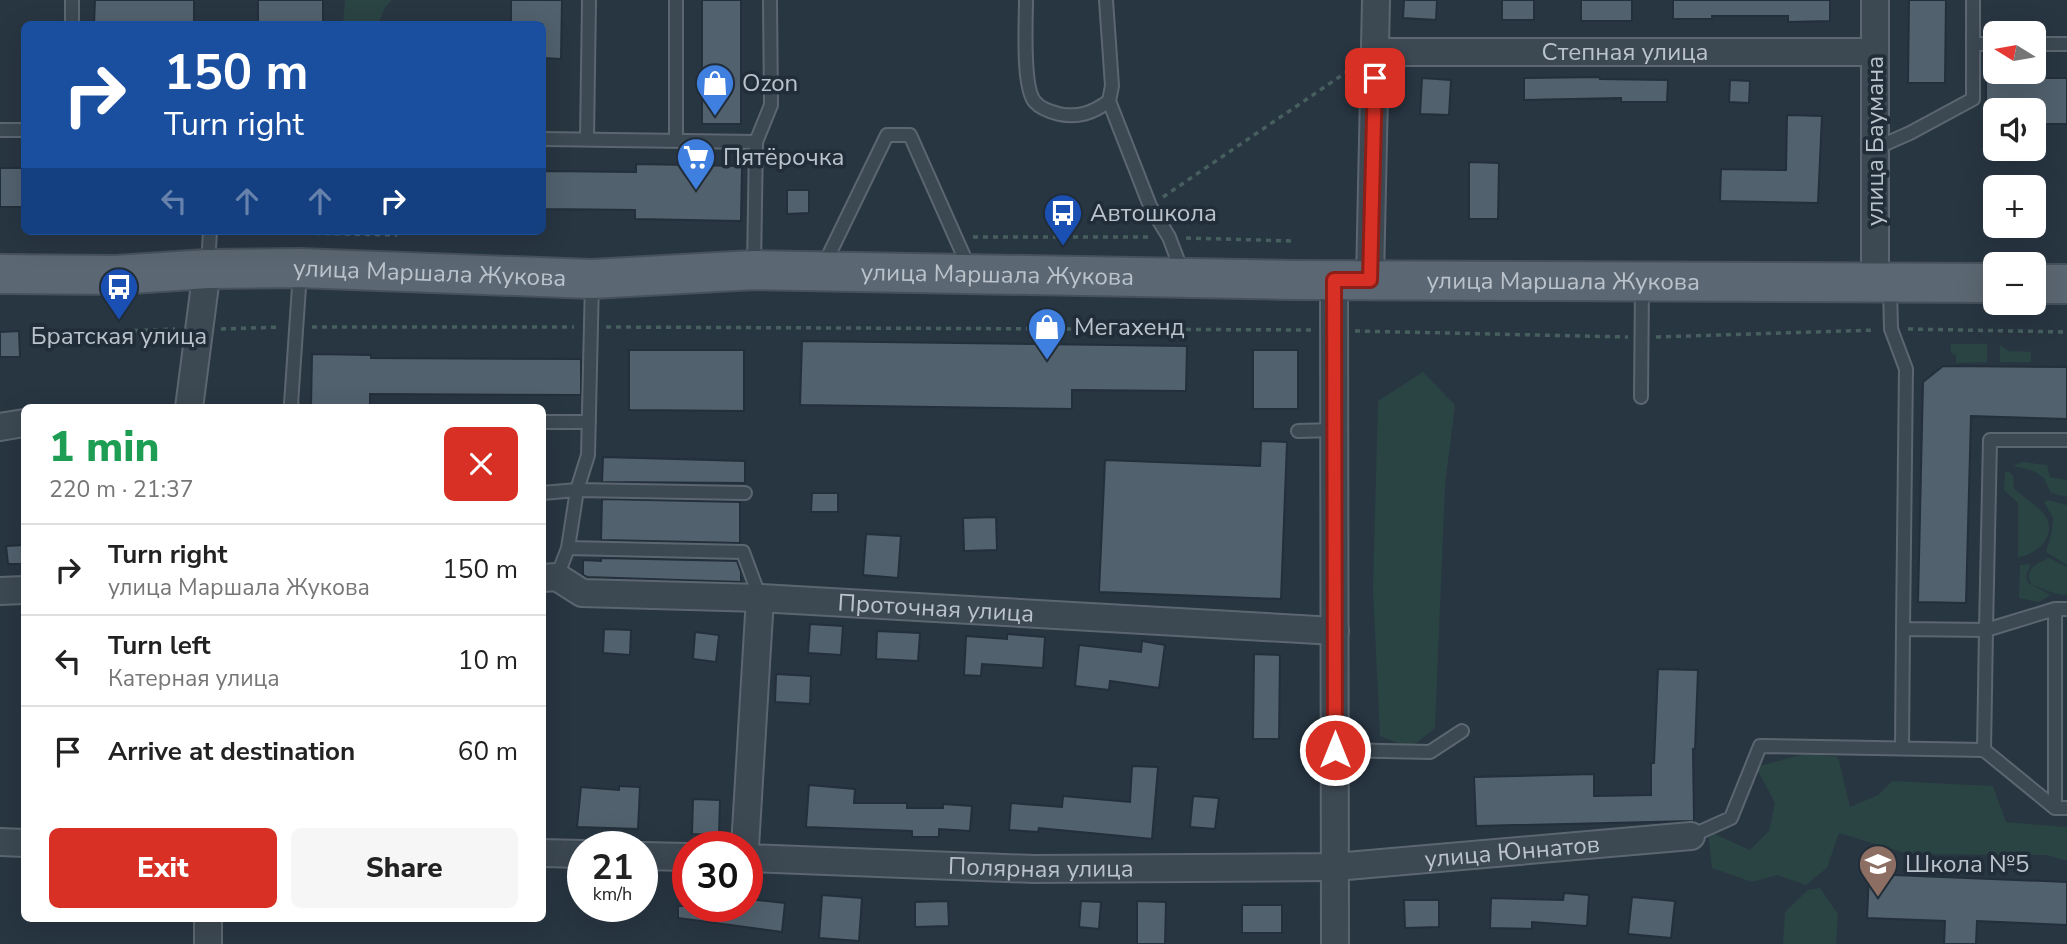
<!DOCTYPE html>
<meta charset="utf-8">
<style>
:root{--surface:#fff;--page:#f6f6f6;--text:#222;--muted:#767676;--line:#e0e0e0;--accent:#d93025}
body{margin:0;font-family:"Nunito Sans",sans-serif;background:var(--page);color:var(--text);height:100vh;display:flex;flex-direction:column;font-size:26px;white-space:nowrap}
*{box-sizing:border-box;margin:0}
p{font-size:23px;color:var(--muted)}
.icon{flex:none;width:38px;height:38px;fill:none;stroke:currentColor;stroke-width:2;stroke-linecap:round;stroke-linejoin:round}
.map{position:relative;flex:1;overflow:hidden}
.drawer{position:absolute;left:21px;top:404px;width:525px;height:518px;display:flex;flex-direction:column;background:var(--surface);border-radius:10px;box-shadow:0 7px 28px #0002}
.drawer>*{flex:none}
.top-card{position:absolute;left:21px;top:21px;width:525px;height:214px;border-radius:10px;box-shadow:0 7px 28px #0002;background:#1a4fa0;color:#fff;overflow:hidden}
.needle{width:46px;rotate:281deg}
.controls{position:absolute;left:1983px;top:21px;display:grid;gap:14px}
.controls a{display:grid;place-items:center;width:63px;height:63px;border-radius:10px;background:var(--surface);box-shadow:0 7px 28px #0002;font-size:35px}
.speed{position:absolute;left:567px;top:831px;display:flex;gap:14px;font-size:35px;font-weight:700;text-align:center}
.speed>*{display:grid;place-content:center;width:91px;height:91px;border-radius:50%;background:var(--surface);box-shadow:0 7px 28px #0002;line-height:1}
.speed small{font-size:18px;font-weight:400}
.speed .limit{border:10px solid #d22;background:#fff;color:#111}
.pin{position:absolute;display:grid;place-items:center;width:60px;height:60px;color:#fff;margin:-30px;border-radius:14px;box-shadow:0 4px 10px #0006}
.me{position:absolute;width:77px;margin:-38px;rotate:0deg;stroke-linejoin:round;filter:drop-shadow(0 0 5px #0008)}
.turn{display:flex;align-items:center;gap:24px;height:147px;padding:0 28px;font-size:32px}
.turn .icon{width:91px;height:91px;stroke-width:2.5}
.turn b{display:block;font-size:49px;line-height:60px}
.lanes{display:flex;align-items:center;height:66px;padding:0 28px;background:#0003;justify-content:center;gap:35px;direction:ltr}
.lanes .off{opacity:.35}
.round{display:grid;place-items:center;flex:none;width:74px;height:74px;border-radius:10px;background:var(--page)}
.headline{display:flex;align-items:center;justify-content:space-between;height:119px;padding:0 28px}
h1{font-size:42px;font-weight:800;line-height:52px;color:#1e9e55}
.primary-button{display:flex;gap:14px;margin-top:auto;padding:14px 28px}
.primary-button a{flex:1;height:80px;border-radius:10px;background:var(--accent);color:#fff;font-size:28px;font-weight:800;line-height:80px;text-align:center}
.primary-button a+a{background:var(--page);color:var(--text)}
ul{padding:0;list-style:none}
li{display:flex;align-items:center;gap:21px;height:91px;padding:0 28px;border-top:2px solid var(--line)}
li div{flex:1}
li b{display:block;font-size:26px}
li em{font-style:normal}
.map>svg:first-child{display:block}
</style>
<div class="map">
<svg width="2067" height="944" viewBox="0 0 2067 944">
<rect width="100%" height="100%" fill="#283642"/>
<path fill="#2a4343" d="M345,0H392L386,6L378,24H343Z
M1951,344H1987V362L1956,363V355L1951,353Z
M2000,345L2008,351L2031,352V362H2000Z
M1423,372L1455,405L1445,485L1435,728L1410,748L1380,736L1373,590L1378,401Z
M2022,462L2047,465L2050,477L2067,480V497L2051,493L2044,478L2034,471L2013,466Z
M2005,472H2009L2013,476L2014,488C2023,497 2036,505 2044,514C2059,534 2038,555 2018,557V503L2004,490Z
M2048,500L2067,505V565L2046,552L2052,532L2053,518L2044,502Z
M2049,558L2067,567V595C2053,595 2046,589 2032,585C2023,570 2035,564 2049,558Z
M2031,564L2026,576L2028,583L2051,595L2039,602L2019,598L2020,565Z
M1807,753L1838,757L1850,807L1878,795L1892,781L1993,786L2006,822L2067,827V861L2047,855L1908,854L1839,833L1827,868L1806,885L1777,875L1752,882L1712,868L1708,831L1750,850L1769,831L1775,803L1756,767Z
M1820,888L1838,914L1836,944H1783L1785,912L1808,890Z"/>
<path fill="#51616d" stroke="#232f3a" stroke-width="2" d="M95,0H194V24H94Z
M258,0H323V24H258Z
M511,0H562L561,59L542,58V24H511Z
M702,0H741V124H702Z
M1404,0H1437L1436,20L1403,18Z
M1502,0H1534V20H1502Z
M1581,0H1632V21H1581Z
M1673,0H1830V21L1788,22V16H1712V19H1673Z
M1909,0H1946L1945,83H1908Z
M1600,77V79L1668,80L1667,102H1621V98L1524,100V78Z
M1422,78L1451,80L1449,115L1420,114Z
M1986,78H2067V124H2034V110H1986Z
M1730,80L1750,81L1749,103L1729,102Z
M1787,115L1822,116L1818,203L1720,201L1721,169L1786,170Z
M1469,162L1499,163L1498,219H1469Z
M636,164L742,166L741,221L635,219V210L542,209V171L636,172Z
M0,168H24V207H0Z
M787,190H809V213L787,214Z
M19,331L20,357H0V332Z
M802,341L1187,346L1186,391L1072,390V409L800,405Z
M629,350H744V411L629,410Z
M1253,350H1298V409H1253Z
M312,354L371,355V358L581,359V395L370,394V406L311,405Z
M1943,366L2067,367V419L1971,416L1966,603L1918,602L1923,382Z
M1261,441L1287,442L1281,599L1099,592L1105,460L1260,466Z
M603,457L745,461V483L602,482Z
M812,493H838V512H811Z
M602,499L740,502V543L601,540Z
M996,517L997,550L964,551L963,518Z
M866,534L901,536L898,578L863,575Z
M24,545V564H8L6,546Z
M601,558L737,561L741,572V582L587,577L583,575V560L601,561Z
M810,624L843,626L841,655L808,653Z
M604,629L631,630L630,655L603,653Z
M877,631L920,633L918,661L876,659Z
M695,632L719,635L716,662L693,659Z
M1007,634L1045,637L1043,668L982,664L981,676L964,675L966,636L1007,639Z
M1142,641L1165,645L1159,688L1110,681L1109,690L1075,686L1079,645L1141,652Z
M1254,654L1280,655L1279,739H1253Z
M1658,669L1698,670L1695,749H1693L1694,821L1476,826L1474,777L1594,774V796L1651,795V763H1654Z
M776,674L811,676L810,704L775,702Z
M1132,766L1158,767L1152,839L1039,828L1038,832L1009,830L1011,803L1062,807L1063,796L1130,802Z
M809,785L855,789L854,803H907V808H943V804L972,806L970,831L939,829V837H912V831L806,827Z
M619,786L640,787L638,829L577,827L581,787L619,790Z
M1193,796L1219,798L1215,829L1190,827Z
M693,799L720,800L719,835L692,834Z
M1869,874L2067,882V925L1977,921L1976,944H1944L1945,921L1867,918Z
M1564,893L1589,895L1587,926L1532,922V929L1490,928L1491,898L1563,900Z
M822,895L862,898L859,941L819,938Z
M1632,897L1675,901L1671,938L1628,934Z
M747,899L785,903L782,932L678,918V906H747Z
M1404,900H1439V927L1405,928Z
M948,901L949,926L915,927V902Z
M1081,901L1101,902L1099,929L1079,927Z
M1137,901L1166,902L1165,944H1137Z
M1242,905H1282V933H1242Z"/>
<g fill="none" stroke-linecap="round" stroke-linejoin="round">
<g stroke="#5b6670" stroke-width="16">
<path id="lane" d="M1026,0C1026,21 1022,88 1035,102C1040,108 1051,112 1059,114C1078,118 1093,113 1109,101
M1106,0L1112,86L1109,101L1150,206L1169,237L1183,274
M72,24V0
M1973,44H1995
M2034,44H2067
M0,130H24
M542,139L756,142L754,266
M587,139L589,0
M676,140V0
M756,142L771,105L770,0
M1876,148L1910,133L1973,99V0
M208,266L210,231
M823,267L887,135H910L970,270
M1890,286L1891,329L1906,369L1903,629L1986,630L1990,440H2067
M1641,397L1642,285
M293,408L291,404L300,272
M542,422H589
M1298,431L1334,430
M542,493L577,490L745,493
M568,548L743,552L760,598
M557,577L568,548L577,490L588,455L592,281
M2055,609V808H2067
M1902,748L1903,629
M1335,750L1430,752L1462,731
M1984,750L2055,808
M1691,836L1731,818L1760,746L1984,750L1986,630L2055,609H2067"/>
</g>
<g stroke="#5b6670" stroke-width="30">
<g id="street">
<path d="M1875,0V282"/>
<path id="s1" d="M1375,52H1875"/>
<path d="M1334,280L1335,944"/>
<path d="M1370,280L1376,0"/>
<path d="M189,408L207,269"/>
<path d="M0,427L24,423"/>
<path id="s2" d="M542,578L557,577L582,593L760,598L1335,631"/>
<path d="M0,591L24,590"/>
<path d="M0,842L24,843"/>
<path d="M745,847L760,598"/>
<path d="M542,853L583,854"/>
<path d="M642,856L688,857"/>
<path id="s3" d="M747,858L1034,869L1335,867L1691,836"/>
<path d="M208,919V944"/>
</g>
</g>
<g stroke="#46515c" stroke-width="42">
<g id="primary">
<path id="s4" d="M0,274L116,275L207,269L300,268L592,279L754,270L1293,280L1995,283"/>
<path d="M2034,284H2067"/>
</g>
</g>
<path stroke="#485f5f" stroke-width="3.5" stroke-dasharray="5 5" stroke-linecap="butt" d="M1163,197L1351,69
M245,232L397,235
M973,237H1151
M1186,238L1293,241
M312,327H574
M606,327L1313,330
M221,329L280,327
M1908,329L2067,332
M123,331L175,329
M1355,331L1628,337
M1656,337L1876,330"/>
<use href="#lane" stroke="#3c4852" stroke-width="12"/>
<use href="#street" stroke="#3c4852" stroke-width="26"/>
<use href="#primary" stroke="#5b6772" stroke-width="38"/>
</g>
<g fill="none" stroke-linecap="round" stroke-linejoin="round">
<g stroke="#8d1f18" stroke-width="18">
<path id="route" d="M1335,750L1334,280H1370L1375,78"/>
</g>
<use href="#route" stroke="#d93025" stroke-width="12"/>
</g>
<defs>
<g id="shop-pin" transform="scale(2.0125)"><path d="M0 17L-7.5 6A9.5 9.5 0 1 1 7.5 6Z" fill="#3f7fe0" stroke="#212d38"/><path d="M-5-2.5h2.3a2.7 3.5 0 0 1 5.4 0H5L5.5 6h-11ZM-1.5-2.5h3a1.5 2.3 0 0 0-3 0Z" fill="#fff"/></g>
<g id="supermarket-pin" transform="scale(2.0125)"><path d="M0 17L-7.5 6A9.5 9.5 0 1 1 7.5 6Z" fill="#3f7fe0" stroke="#212d38"/><path d="M-6-5.5h2.5l.6 2H6L4.5 2H-2.5L-4.4-4H-6ZM-1.5 3.2a1.3 1.3 0 1 0 .1 0ZM3 3.2a1.3 1.3 0 1 0 .1 0Z" fill="#fff"/></g>
<g id="bus-pin" transform="scale(2.0125)"><path d="M0 17L-7.5 6A9.5 9.5 0 1 1 7.5 6Z" fill="#1a4fb4" stroke="#212d38"/><path d="M-5-6H5V4H4V6H2V4H-2V6H-4V4H-5ZM-3.5-4V0h7V-4ZM-3.5 1.2v1.5H-2V1.2ZM2 1.2v1.5H3.5V1.2Z" fill="#fff"/></g>
<g id="school-pin" transform="scale(2.0125)"><path d="M0 17L-7.5 6A9.5 9.5 0 1 1 7.5 6Z" fill="#8d6e63" stroke="#212d38"/><path d="M0-5L7-2L0 1L-7-2ZM-4 1L0 2.5L4 1V4Q0 6-4 4Z" fill="#fff"/></g>
</defs>
<g fill-rule="evenodd">
<use href="#shop-pin" x="715" y="83"/>
<use href="#supermarket-pin" x="696" y="157"/>
<use href="#bus-pin" x="1063" y="213"/>
<use href="#bus-pin" x="119" y="287"/>
<use href="#shop-pin" x="1047" y="327"/>
<use href="#school-pin" x="1878" y="864"/>
</g>
<g text-anchor="middle" stroke-width="7" stroke-linejoin="round" paint-order="stroke">
<g font-size="24" fill="#bac3cc" stroke="#212d38">
<text dy="8" stroke="none"><textPath href="#s1" startOffset="250">Степная улица</textPath></text>
<text transform="translate(1875 141) rotate(-90)" y="8">улица Баумана</text>
<text dy="8" stroke="none"><textPath href="#s4" startOffset="430">улица Маршала Жукова</textPath></text>
<text dy="8" stroke="none"><textPath href="#s4" startOffset="998">улица Маршала Жукова</textPath></text>
<text dy="8" stroke="none"><textPath href="#s4" startOffset="1564">улица Маршала Жукова</textPath></text>
<text dy="8" stroke="none"><textPath href="#s2" startOffset="399">Проточная улица</textPath></text>
<text dy="8" stroke="none"><textPath href="#s3" startOffset="766">улица Юннатов</textPath></text>
<text dy="8" stroke="none"><textPath href="#s3" startOffset="294">Полярная улица</textPath></text>
</g>
<g font-size="24" fill="#bac3cc" stroke="#212d38" text-anchor="start">
<text x="742" y="91">Ozon</text>
<text x="723" y="165">Пятёрочка</text>
<text x="1090" y="221">Автошкола</text>
<text x="1074" y="335">Мегахенд</text>
<text x="119" y="344" text-anchor="middle">Братская улица</text>
<text x="1905" y="872">Школа №5</text>
</g>
</g>
</svg>
<div class="controls">
<a><svg class="needle" viewBox="-14 -14 28 28"><path d="M0-13l5 13h-10z" fill="#e53935"/><path d="M0 13l5-13h-10z" fill="#767676"/></svg></a>
<a><svg class="icon" aria-label="sound" viewBox="0 0 24 24"><path d="M4 9h4l5-4v14l-5-4H4zM17 9q2 3 0 6"/></svg></a>
<a>+</a>
<a>−</a>
</div>
<div class="speed"><div>21<small>km/h</small></div><div class="limit">30</div></div>
<div class="pin" style="left:1375px;top:78px;background:#d93025"><svg class="icon" aria-label="arrive" viewBox="0 0 24 24"><path d="M6 21V4h12l-3 4 3 4H6"/></svg></div>
<svg class="me" style="left:1335px;top:750px" viewBox="-20 -20 40 40"><circle r="17" fill="#d93025" stroke="#fff" stroke-width="3"/><path d="M0-11L8 9 0 5-8 9z" fill="#fff"/></svg>
<div class="top-card">
<div class="turn"><svg class="icon" aria-label="right" viewBox="0 0 24 24"><path d="M7 20v-9h11M14 6l5 5-5 5"/></svg><div><b>150 m</b>Turn right</div></div>
<div class="lanes"><svg class="icon off" aria-label="left" viewBox="0 0 24 24"><path d="M17 20v-9H6M10 6l-5 5 5 5"/></svg><svg class="icon off" aria-label="ahead" viewBox="0 0 24 24"><path d="M12 20V5M6 11l6-6 6 6"/></svg><svg class="icon off" aria-label="ahead" viewBox="0 0 24 24"><path d="M12 20V5M6 11l6-6 6 6"/></svg><svg class="icon" aria-label="right" viewBox="0 0 24 24"><path d="M7 20v-9h11M14 6l5 5-5 5"/></svg></div>
</div>
<section class="drawer">
<div class="headline"><div><h1>1 min</h1><p>220 m · 21:37</p></div><a class="round" style="background:#d93025;color:#fff"><svg class="icon" aria-label="close" viewBox="0 0 24 24"><path d="M6 6l12 12M18 6L6 18"/></svg></a></div>
<ul>
<li><svg class="icon" aria-label="right" viewBox="0 0 24 24"><path d="M7 20v-9h11M14 6l5 5-5 5"/></svg><div><b>Turn right</b><p>улица Маршала Жукова</p></div><em>150 m</em></li>
<li><svg class="icon" aria-label="left" viewBox="0 0 24 24"><path d="M17 20v-9H6M10 6l-5 5 5 5"/></svg><div><b>Turn left</b><p>Катерная улица</p></div><em>10 m</em></li>
<li><svg class="icon" aria-label="arrive" viewBox="0 0 24 24"><path d="M6 21V4h12l-3 4 3 4H6"/></svg><div><b>Arrive at destination</b></div><em>60 m</em></li>
</ul>
<div class="primary-button"><a>Exit</a><a>Share</a></div>
</section>
</div>
